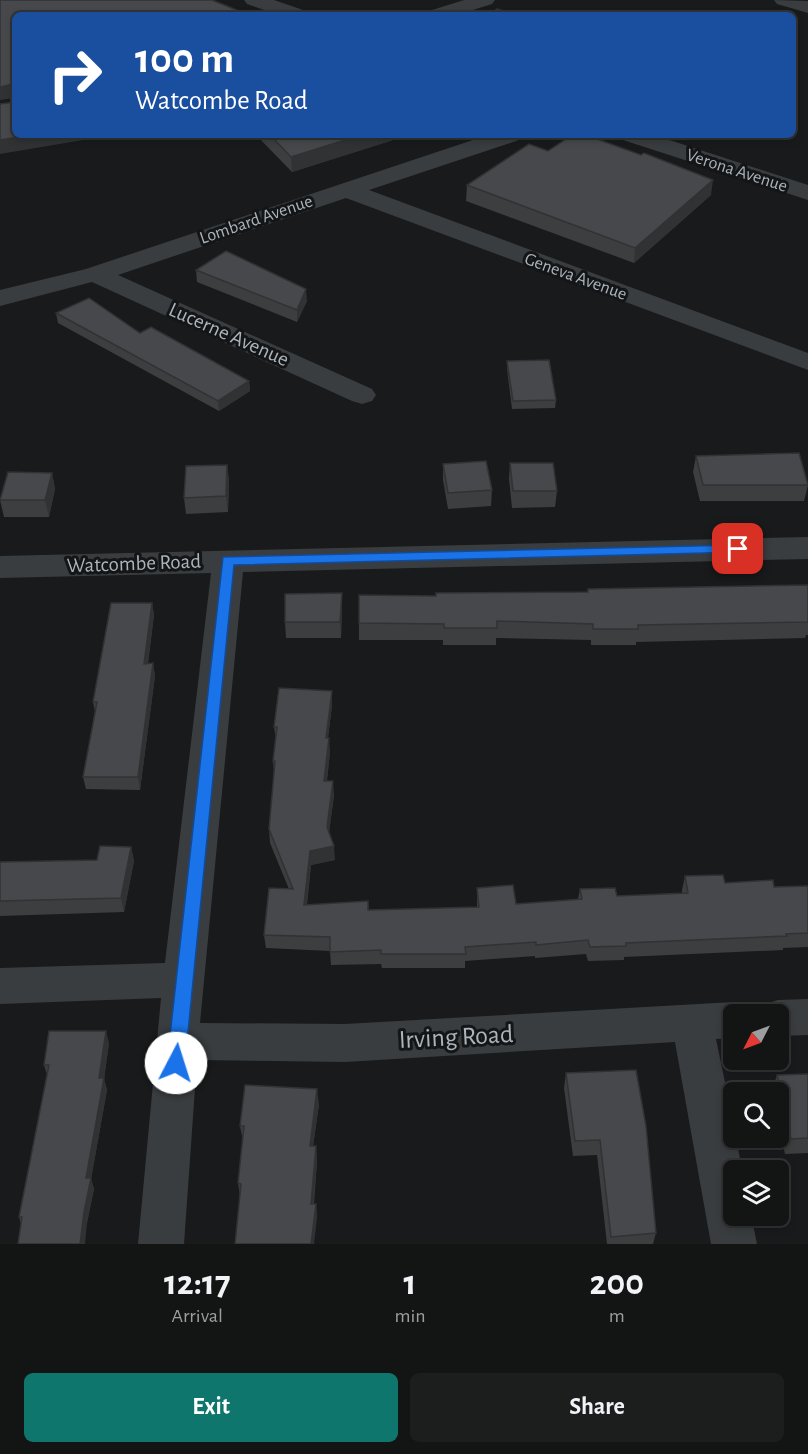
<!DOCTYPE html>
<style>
:root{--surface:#131414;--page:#1c1d1d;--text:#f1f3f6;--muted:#9d9ea0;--line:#323334;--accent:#0f766e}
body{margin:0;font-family:"Alegreya Sans",sans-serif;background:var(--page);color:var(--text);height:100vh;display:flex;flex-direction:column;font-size:22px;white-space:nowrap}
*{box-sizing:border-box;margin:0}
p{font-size:20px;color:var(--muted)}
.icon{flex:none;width:33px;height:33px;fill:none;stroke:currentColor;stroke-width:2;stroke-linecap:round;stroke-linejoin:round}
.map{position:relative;height:1244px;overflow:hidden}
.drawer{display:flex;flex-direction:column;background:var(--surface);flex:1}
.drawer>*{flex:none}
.hud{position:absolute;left:12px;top:12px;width:784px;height:126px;border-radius:9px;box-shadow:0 3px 9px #0003,0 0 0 2px var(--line);background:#1a4fa0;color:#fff;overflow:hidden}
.needle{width:39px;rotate:228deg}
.fabs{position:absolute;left:723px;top:1004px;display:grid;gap:12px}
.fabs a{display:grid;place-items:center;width:66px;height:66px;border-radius:9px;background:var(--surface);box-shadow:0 3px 9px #0003,0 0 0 2px var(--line);font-size:30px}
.pin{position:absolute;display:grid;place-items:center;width:51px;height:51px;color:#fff;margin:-26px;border-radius:12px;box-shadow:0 3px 9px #0006}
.me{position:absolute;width:66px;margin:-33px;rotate:5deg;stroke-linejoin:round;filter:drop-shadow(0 0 4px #0008)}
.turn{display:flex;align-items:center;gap:21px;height:126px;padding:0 24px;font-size:27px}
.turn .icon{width:78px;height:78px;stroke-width:2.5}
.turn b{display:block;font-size:42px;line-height:51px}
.eta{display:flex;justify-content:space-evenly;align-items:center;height:102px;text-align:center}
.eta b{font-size:36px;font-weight:700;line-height:42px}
.action{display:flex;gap:12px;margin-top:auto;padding:12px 24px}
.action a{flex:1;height:69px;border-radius:9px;background:var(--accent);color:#fff;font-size:24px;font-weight:700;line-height:69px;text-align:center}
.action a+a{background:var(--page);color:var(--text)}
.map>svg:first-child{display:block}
</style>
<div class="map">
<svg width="808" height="1244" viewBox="0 0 808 1244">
<rect width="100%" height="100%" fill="#191a1b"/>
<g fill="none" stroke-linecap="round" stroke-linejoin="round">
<path fill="#3a3d40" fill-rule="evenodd" d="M244,0H274L306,11L309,15H279L247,4Z
M464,0H495L492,4L457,15H426L429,11Z
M774,0L808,1V13L777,4Z
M488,135H522L519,140L369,190L808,353V370L346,198L118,275L372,389L376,395L372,401L362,404L352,401L92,282L0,306V290L86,269Z
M620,135H654L808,185V200L623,140Z
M808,537V559L243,572L200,1023L345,1024L734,1002L749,1007L752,1014H734V1038L716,1039L734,1126V1137H736L742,1170H734V1215H751L757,1244H711L675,1042L345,1062L197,1060L184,1244H138L161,998L0,1004V968L165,963L211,573L0,578V556Z
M808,999V1035L778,1036V1014H759L763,1005L778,1000Z"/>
</g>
<path fill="#3c3e40" d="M256,135H409L292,172Z
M548,151L711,195L634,263L466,201L467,185Z
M196,270L307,301L297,322L197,282Z
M56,313L140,333L249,381L250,391L219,411L58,323Z
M507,361L556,400L555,408L512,409L507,369Z
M696,456L808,485L804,501H700L693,472Z
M510,463L557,491L555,507L512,508L509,479Z
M443,464L492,490L491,506L448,509L443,480Z
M227,465L229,481L228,512L186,514L184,498Z
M52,473L55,489L49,517H4L0,500Z
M808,585V635H806L805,638L636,642V645H591V640L496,638V645H443V640H359V623L436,596L587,592L588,589Z
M152,603L154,615L148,664L153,663L155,676L140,790L86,789L83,777L95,712L93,702Z
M342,609L341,638H286L285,622Z
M332,705L328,738L330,752L327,781L334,795L329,832L335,860L311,865L307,905L368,901L369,910L477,907V888L516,904L578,899L580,889L617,896L682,893V890L685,876L725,883L774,887L808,886V947L783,948V950L624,957V960L588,961L586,954L535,958V956L465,961V968H382L381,964L331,965L330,951L266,948L264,935L289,889L270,843L269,829L274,773L273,761L276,740L274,727Z
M131,847L134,861L124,912L0,916V862L97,860Z
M109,1043L104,1079L107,1090L91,1179L94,1189L87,1223L21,1224L19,1217L47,1075L44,1065Z
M566,1073L656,1233L653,1244H607L597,1155L573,1156L564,1088Z
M808,1074V1153L785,1154L778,1121V1092H772V1090L777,1075Z
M319,1104L313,1146H316L317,1161L314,1204H316L317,1218L240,1196L238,1183L243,1141L240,1126Z"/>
<path fill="#313234" d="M14,84L15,98L0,100V87Z
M31,135H113L0,154V140Z
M361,135H409L292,172L291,157Z
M713,180L711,195L634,263L635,248Z
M306,289L307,301L297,322V310Z
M249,381L250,391L219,411L218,401Z
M227,465L229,481L228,512L226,496Z
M52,473L55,489L49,517L45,500Z
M342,593V609L341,638L340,622Z
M152,603L154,615L146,676L144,664Z
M153,663L155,676L140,790L138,777Z
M332,691V705L326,752V738Z
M329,738L330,752L325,795L324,781Z
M333,781L334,795L328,841L327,827Z
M334,846L335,860L311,865L305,919L304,905L310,851Z
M131,847L134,861L124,912L121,898Z
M106,1031L109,1043L104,1079L107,1090L91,1179L94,1189L87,1223L85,1244H80L86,1178Z
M317,1089L319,1104L311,1161L310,1146Z
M316,1146L317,1161L312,1218L311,1204Z
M316,1204L317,1218L314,1244H311Z"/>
<path fill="#46484b" stroke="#313234" stroke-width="1.5" d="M0,0H212L249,15H15V135H31L0,140V104L14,102V84L0,87Z
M497,9L518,15H488Z
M270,135H361L291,157Z
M572,135H586L641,155L644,153L713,180L635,248L467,185L529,144L548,151Z
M226,251L306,289L297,310L196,270Z
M89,298L140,333L151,327L249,381L218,401L56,313Z
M549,360L556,400L513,401L507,361Z
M799,453L808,485H703L696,456Z
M486,461L492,490L448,493L443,464Z
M510,463H553L557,491H513Z
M227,465L226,496L184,498L186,466Z
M8,472L52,473L45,500H0Z
M808,585V622L638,625V629H593V624L497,621V628H444V624L359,623V595L436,596V593L588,592V589Z
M342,593L340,622H285V594Z
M111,603H152L144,664L153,663L138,777H83L97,702H93Z
M279,688L332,691L326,738H329L324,781H333L327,827L334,846L310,851L304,905L368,901V910L479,907L477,888L513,885L516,904L582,899L580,889L615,888L617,896L688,893L685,876L723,875L725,883L773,880L774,887L808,886V933L786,934L787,936L626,943V946L590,947L588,940L536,945V942L465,947L466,954H381V950L330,952V937L264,935L269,888L293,889L269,829L275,761H273L277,727H274Z
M100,846L131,847L121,898L0,901V862L97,860Z
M49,1031H106L99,1078H104L86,1178H91L84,1212L80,1244H18L22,1217H19L49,1065H44Z
M636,1070L646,1126L656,1233L611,1237L600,1140L575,1141L566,1073Z
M808,1074V1138L791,1139L777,1075Z
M245,1085L317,1089L310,1146H316L311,1204H316L311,1244H235L241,1184L238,1183L244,1126H240Z"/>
<path fill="#1a73e8" stroke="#114b97" stroke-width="1.5" d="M738,545L745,549L743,552L234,565L185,1063L182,1069L176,1071L170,1069L167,1063L223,557Z"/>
<g text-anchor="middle" stroke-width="6" stroke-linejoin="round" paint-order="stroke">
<g font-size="18" fill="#acb4bb" stroke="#141516">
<text transform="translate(737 170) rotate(18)" y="6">Verona Avenue</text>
<text transform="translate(256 219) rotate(-19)" y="6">Lombard Avenue</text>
<text transform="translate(576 276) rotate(20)" y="6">Geneva Avenue</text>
</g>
<g font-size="21" fill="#acb4bb" stroke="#141516">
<text transform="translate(229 334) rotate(24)" y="7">Lucerne Avenue</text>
<text transform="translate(134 563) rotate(-2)" y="7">Watcombe Road</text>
</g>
<g font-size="26" fill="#acb4bb" stroke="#141516">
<text transform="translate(456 1036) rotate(-3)" y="9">Irving Road</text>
</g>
</g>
</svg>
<div class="fabs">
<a><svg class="needle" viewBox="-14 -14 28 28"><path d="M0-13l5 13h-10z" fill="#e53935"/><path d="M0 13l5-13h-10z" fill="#9d9ea0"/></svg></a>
<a><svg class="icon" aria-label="search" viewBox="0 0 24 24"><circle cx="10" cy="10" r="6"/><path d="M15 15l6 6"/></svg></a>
<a><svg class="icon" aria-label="layers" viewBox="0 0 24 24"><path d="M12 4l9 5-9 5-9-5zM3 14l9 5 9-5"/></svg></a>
</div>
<div class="pin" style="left:738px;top:549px;background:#d93025"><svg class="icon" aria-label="arrive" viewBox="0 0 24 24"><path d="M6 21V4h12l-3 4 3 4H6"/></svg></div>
<svg class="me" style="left:176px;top:1063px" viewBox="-20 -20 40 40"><circle r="19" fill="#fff"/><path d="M0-13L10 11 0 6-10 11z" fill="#1a73e8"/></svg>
<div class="hud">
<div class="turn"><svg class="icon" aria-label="right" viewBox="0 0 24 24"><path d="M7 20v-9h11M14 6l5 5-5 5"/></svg><div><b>100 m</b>Watcombe Road</div></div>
</div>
</div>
<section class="drawer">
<div class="eta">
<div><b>12:17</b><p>Arrival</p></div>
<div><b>1</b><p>min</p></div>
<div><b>200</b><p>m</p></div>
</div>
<div class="action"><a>Exit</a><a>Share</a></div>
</section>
